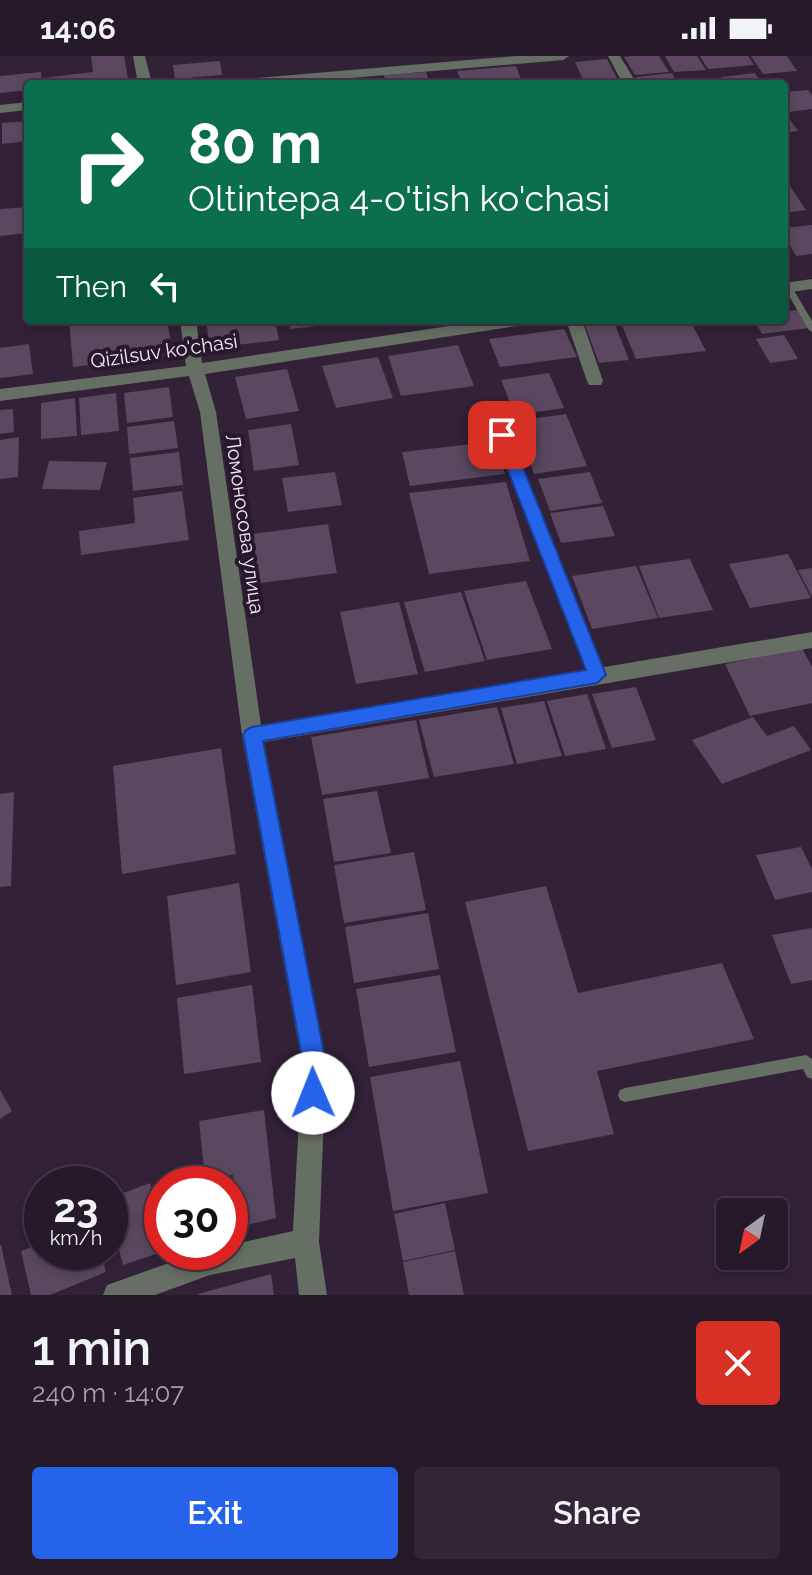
<!DOCTYPE html>
<meta charset="utf-8">
<style>
:root{--surface:#261929;--page:#322635;--text:#f1f3f6;--muted:#a4a0a8;--line:#423846;--accent:#2563eb}
body{margin:0;font-family:Raleway,sans-serif;background:var(--page);color:var(--text);height:100vh;display:flex;flex-direction:column;font-size:30px;white-space:nowrap}
*{box-sizing:border-box;margin:0}
p{font-size:26px;color:var(--muted)}
.icon{flex:none;width:44px;height:44px;fill:none;stroke:currentColor;stroke-width:2;stroke-linecap:round;stroke-linejoin:round}
.map{position:relative;height:1239px;overflow:hidden}
.drawer{display:flex;flex-direction:column;background:var(--surface);flex:1}
.drawer>*{flex:none}
.hud{position:absolute;left:24px;top:24px;width:764px;height:244px;border-radius:8px;box-shadow:0 4px 12px #0003,0 0 0 2px var(--line);background:#0b6e4f;color:#fff;overflow:hidden}
.needle{width:52px;rotate:213deg}
.tools{position:absolute;left:716px;top:1142px;display:grid;gap:16px}
.tools a{display:grid;place-items:center;width:72px;height:72px;border-radius:8px;background:var(--surface);box-shadow:0 4px 12px #0003,0 0 0 2px var(--line);font-size:40px}
.speed{position:absolute;left:24px;top:1110px;display:flex;gap:16px;font-size:40px;font-weight:700;text-align:center}
.speed>*{display:grid;place-content:center;width:104px;height:104px;border-radius:50%;background:var(--surface);box-shadow:0 4px 12px #0003,0 0 0 2px var(--line);line-height:1}
.speed small{font-size:20px;font-weight:400}
.speed .limit{border:12px solid #d22;background:#fff;color:#111}
.pin{position:absolute;display:grid;place-items:center;width:68px;height:68px;color:#fff;margin:-34px;border-radius:16px;box-shadow:0 4px 12px #0006}
.me{position:absolute;width:88px;margin:-44px;rotate:359deg;stroke-linejoin:round;filter:drop-shadow(0 0 6px #0008)}
.turn{display:flex;align-items:center;gap:28px;height:168px;padding:0 32px;font-size:36px}
.turn .icon{width:104px;height:104px;stroke-width:2.5}
.turn b{display:block;font-size:56px;line-height:68px}
.then{display:flex;align-items:center;height:76px;padding:0 32px;background:#0003;gap:16px;font-size:30px}
.round{display:grid;place-items:center;flex:none;width:84px;height:84px;border-radius:8px;background:var(--page)}
.overview{display:flex;align-items:center;justify-content:space-between;height:136px;padding:0 32px}
h1{font-size:48px;font-weight:600;line-height:60px}
.cta{display:flex;gap:16px;margin-top:auto;padding:16px 32px}
.cta a{flex:1;height:92px;border-radius:8px;background:var(--accent);color:#fff;font-size:32px;font-weight:600;line-height:92px;text-align:center}
.cta a+a{background:var(--page);color:var(--text)}
.status{display:flex;justify-content:space-between;align-items:center;height:56px;padding:0 40px;background:var(--surface);direction:ltr}
.status svg{height:22px;fill:currentColor}
.map>svg:first-child{display:block}
</style>
<div class="status"><b>14:06</b><svg viewBox="0 0 49 12"><path d="M0 12V9h3v3zM5 12V6h3v6zM10 12V3h3v9zM15 12V0h3v12zM26 1h20v11H26zM47 4h2v5h-2z"/></svg></div>
<div class="map">
<svg width="812" height="1239" viewBox="0 0 812 1239">
<rect width="100%" height="100%" fill="#322137"/>
<path fill="#5b4860" d="M91,0H124L128,23L43,28V22L93,16Z
M631,0H659L669,16L635,19L624,1Z
M665,0H697L706,14L674,16Z
M700,0H748L754,9L708,13Z
M751,0H787L797,15L763,18Z
M607,3L620,28H585L575,6Z
M220,5L222,19L175,23L173,9Z
M516,10L522,26L462,28L457,15Z
M41,16V28H28V34L0,37V20Z
M426,16L430,28H386L384,19Z
M672,17L678,28H640L636,21Z
M755,17L762,28H726L721,21Z
M808,34L812,39V53L788,56L784,49V36Z
M784,55L798,75L784,77Z
M28,65V85L2,88V67Z
M784,127H788L806,154L784,157Z
M28,151V177L0,180V153Z
M812,169V198L796,200L784,179V172Z
M797,254L808,272L762,278L754,264H784V256Z
M69,264H167L173,298L73,311Z
M206,264H275L279,284L210,292Z
M289,264H344L345,267L290,273Z
M632,264H690L706,295L636,303L620,265Z
M614,266L629,304L599,307L585,269Z
M564,273L577,301L500,311L489,283Z
M784,279L798,303L770,307L756,283Z
M29,288L33,318L0,322V292Z
M458,289L474,330L401,340L388,300Z
M378,301L393,342L336,352L322,310Z
M287,313L299,355L246,363L235,321Z
M549,317L564,352L515,359L501,324Z
M169,331L173,361L127,367L124,337Z
M116,337L119,375L81,379L79,342Z
M75,342L77,380L41,383V347Z
M13,353L14,376L0,378V354Z
M566,358L587,410L534,418L515,365Z
M174,365L178,392L129,398L127,371Z
M291,368L299,409L254,415L248,374Z
M490,368L505,418L410,430L402,396L472,388L467,370Z
M19,381L18,421L0,423V384Z
M179,396L183,429L133,435L130,402Z
M49,405L107,406L100,434L42,433Z
M335,416L342,449L288,456L282,422Z
M590,416L602,447L550,455L538,423Z
M506,426L530,505L429,518L409,437Z
M182,435L189,484L81,499L79,475L135,467L133,442Z
M603,450L615,480L561,487L550,457Z
M328,468L337,517L260,527L252,478Z
M788,498L811,542L750,552L729,508Z
M690,503L713,554L659,562L639,510Z
M636,510L658,562L592,573L572,520Z
M812,512V541L798,514Z
M526,525L552,593L487,604L464,535Z
M461,536L485,605L425,616L404,546Z
M399,546L418,618L356,628L340,556Z
M802,592L812,611V647L750,660L725,608Z
M636,631L656,684L612,692L592,638Z
M587,638L606,693L565,700L547,645Z
M544,645L562,700L517,708L501,652Z
M497,651L514,708L434,721L419,664Z
M753,661L767,680L794,670L811,694L722,728L692,684Z
M416,664L429,722L322,739L311,681Z
M221,692L236,798L122,818L113,710Z
M377,735L391,797L334,806L323,743Z
M14,736L11,830L0,831V738Z
M801,791L812,813V836L775,844L756,799Z
M414,796L426,854L344,867L334,809Z
M239,827L251,916L176,929L167,840Z
M546,830L578,937L722,907L754,983L597,1015L614,1078L528,1095L465,846Z
M428,857L439,913L354,927L345,871Z
M812,872V924L791,928L772,879Z
M440,919L456,996L369,1011L356,933Z
M252,929L261,1006L184,1018L177,942Z
M460,1005L488,1137L393,1155L370,1021Z
M0,1034L12,1055L0,1063Z
M264,1054L276,1162L239,1171L233,1119L205,1122L199,1065Z
M150,1127L162,1168V1196L123,1209L110,1160V1142Z
M445,1147L455,1194L403,1205L394,1158Z
M42,1187V1196H101L106,1216L50,1239H31L21,1195Z
M0,1189H1L12,1239H0Z
M455,1195L464,1239H409L403,1206Z
M271,1218L274,1239H198V1238Z"/>
<g fill="none" stroke-linecap="round" stroke-linejoin="round">
<path fill="#666f64" fill-rule="evenodd" d="M788,228L792,231L812,265V276L808,273L784,231Z
M502,376L507,379L602,619L601,622H593L592,619L497,379Z
M806,999L812,1003V1023L807,1021L803,1013L625,1046L620,1044L618,1039L620,1034L625,1032Z"/>
<path fill="#666f64" fill-rule="evenodd" d="M133,0H145L152,28H138Z
M517,0H569L563,4L280,28H226L233,24Z
M608,0H620L637,28H623Z
M28,46V54L0,57V49Z
M812,223V233L784,237V227Z
M180,264H196L202,307L489,264H531L523,269L205,318L216,356L261,669L812,576V592L264,686L326,1007L319,1186L327,1239H299L295,1202L210,1219L155,1239H103L107,1229L200,1196H230V1189L293,1175L302,1007L242,679L200,356L189,320L0,345V333L186,310Z
M566,264H582L603,325L601,329H589L587,325Z"/>
</g>
<path fill="#2563eb" stroke="#184099" stroke-width="2" d="M502,374L510,379L606,619L597,627L263,685L326,1007L321,1045L313,1048L305,1045L302,1037L303,1007L243,679L246,674L252,671L586,614L494,379Z"/>
<g text-anchor="middle" stroke-width="8" stroke-linejoin="round" paint-order="stroke">
<g font-size="20" fill="#f3e8f6" stroke="#28182c">
<text transform="translate(164 295) rotate(-8)" y="7">Qizilsuv ko'chasi</text>
<text transform="translate(245 468) rotate(82)" y="7">Ломоносова улица</text>
</g>
</g>
</svg>
<div class="tools">
<a><svg class="needle" viewBox="-14 -14 28 28"><path d="M0-13l5 13h-10z" fill="#e53935"/><path d="M0 13l5-13h-10z" fill="#a4a0a8"/></svg></a>
</div>
<div class="speed"><div>23<small>km/h</small></div><div class="limit">30</div></div>
<div class="pin" style="left:502px;top:379px;background:#d93025"><svg class="icon" aria-label="arrive" viewBox="0 0 24 24"><path d="M6 21V4h12l-3 4 3 4H6"/></svg></div>
<svg class="me" style="left:313px;top:1037px" viewBox="-20 -20 40 40"><circle r="19" fill="#fff"/><path d="M0-13L10 11 0 6-10 11z" fill="#2563eb"/></svg>
<div class="hud">
<div class="turn"><svg class="icon" aria-label="right" viewBox="0 0 24 24"><path d="M7 20v-9h11M14 6l5 5-5 5"/></svg><div><b>80 m</b>Oltintepa 4-o'tish ko'chasi</div></div>
<div class="then">Then<svg class="icon" aria-label="left" viewBox="0 0 24 24"><path d="M17 20v-9H6M10 6l-5 5 5 5"/></svg></div>
</div>
</div>
<section class="drawer">
<div class="overview"><div><h1>1 min</h1><p>240 m · 14:07</p></div><a class="round" style="background:#d93025;color:#fff"><svg class="icon" aria-label="close" viewBox="0 0 24 24"><path d="M6 6l12 12M18 6L6 18"/></svg></a></div>
<div class="cta"><a>Exit</a><a>Share</a></div>
</section>
